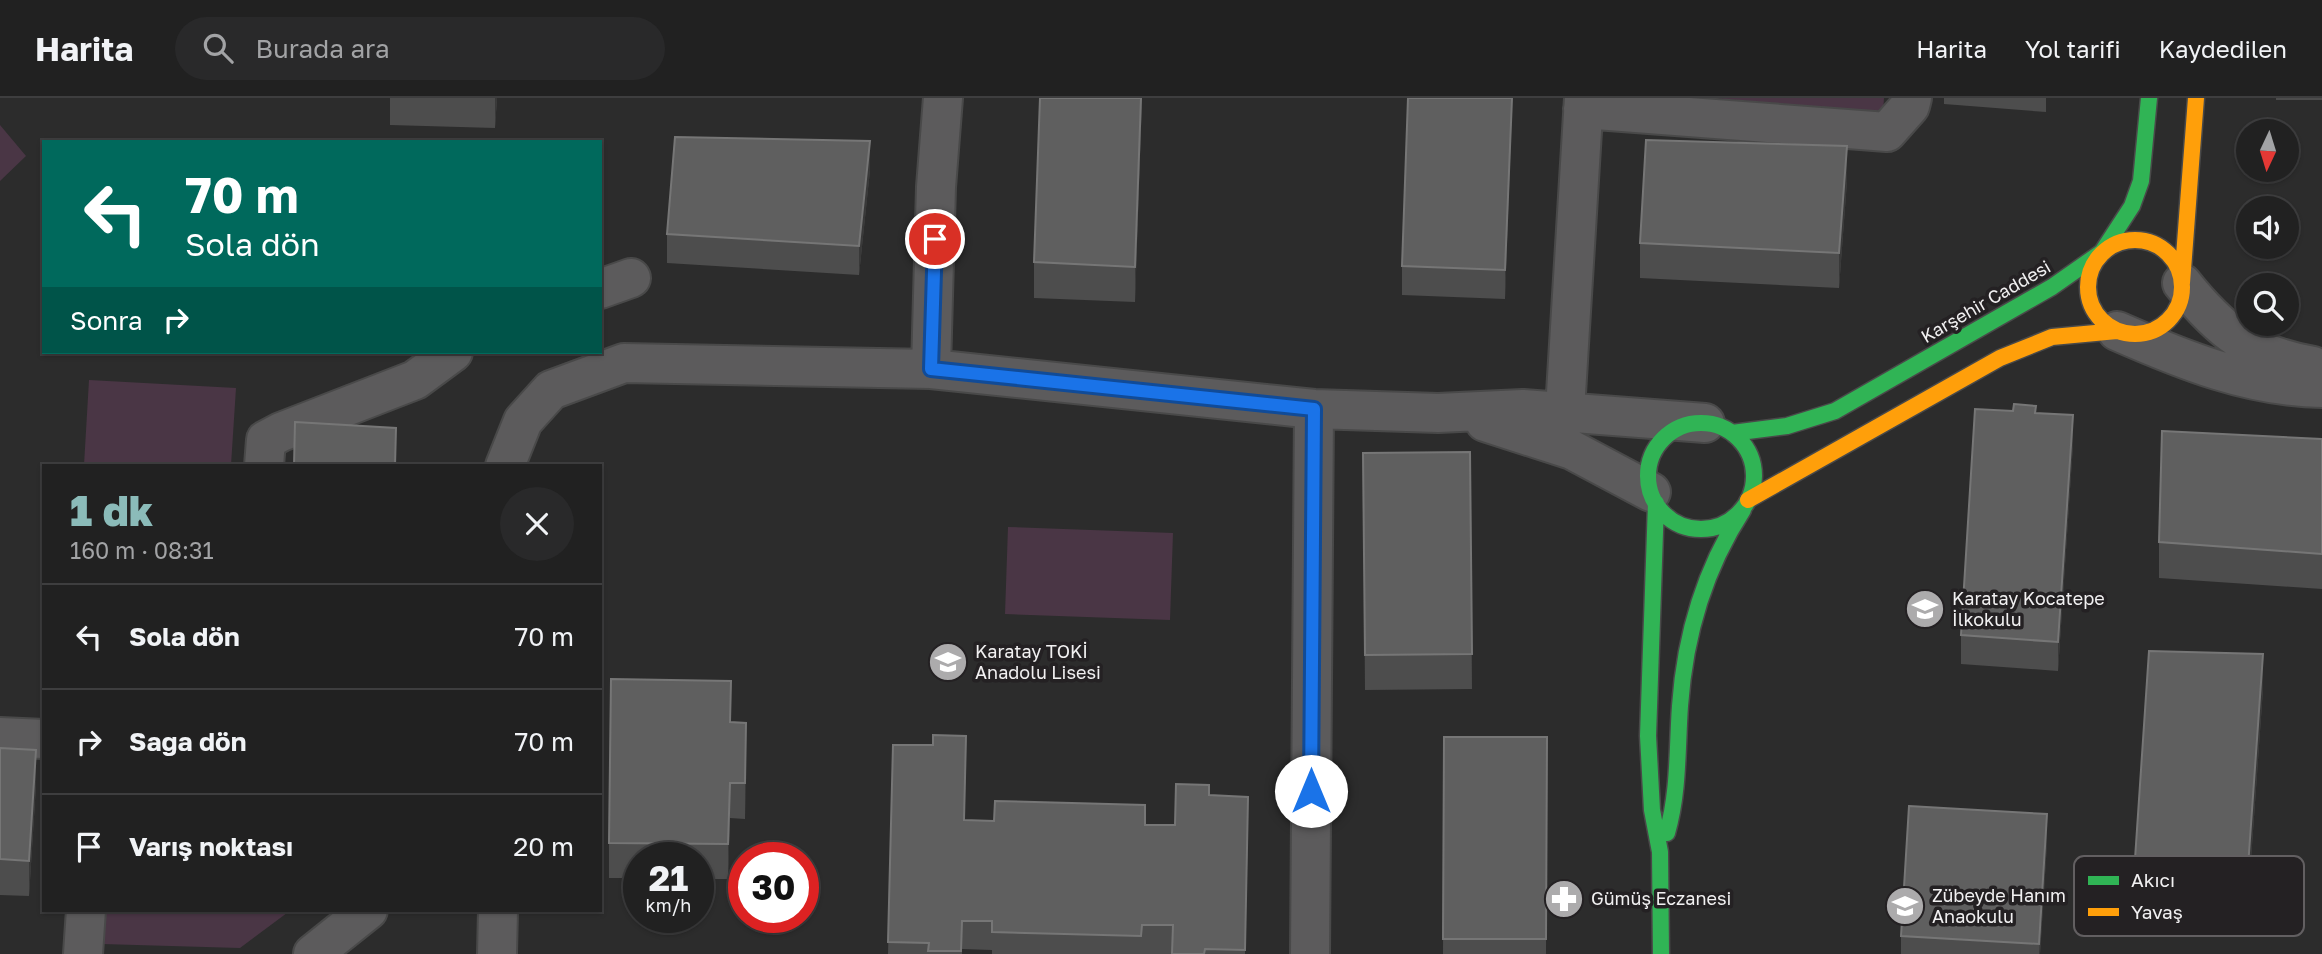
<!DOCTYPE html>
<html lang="tr">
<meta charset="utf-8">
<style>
:root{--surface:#212121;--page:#29292a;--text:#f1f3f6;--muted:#a2a3a5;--line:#3e3e3f;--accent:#8bbbb9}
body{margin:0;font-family:"Golos Text",sans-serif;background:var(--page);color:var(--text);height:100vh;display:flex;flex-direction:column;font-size:26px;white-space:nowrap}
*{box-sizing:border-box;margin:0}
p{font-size:23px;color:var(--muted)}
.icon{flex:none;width:38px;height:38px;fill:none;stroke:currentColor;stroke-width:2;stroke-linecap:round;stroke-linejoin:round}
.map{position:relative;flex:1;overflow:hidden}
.details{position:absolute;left:42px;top:366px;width:560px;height:448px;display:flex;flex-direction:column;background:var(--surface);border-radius:0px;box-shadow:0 2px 5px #0004,0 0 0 2px var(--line)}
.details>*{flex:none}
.hud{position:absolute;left:42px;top:42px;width:560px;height:214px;border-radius:0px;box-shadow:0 2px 5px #0004,0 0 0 2px var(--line);background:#00695c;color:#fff;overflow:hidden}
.needle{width:46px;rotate:184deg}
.fabs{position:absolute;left:2236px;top:21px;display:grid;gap:14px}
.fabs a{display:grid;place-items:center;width:63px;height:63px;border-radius:50%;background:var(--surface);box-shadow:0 2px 5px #0004,0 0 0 2px var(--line);font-size:35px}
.speed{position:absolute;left:623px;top:744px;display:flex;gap:14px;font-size:35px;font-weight:700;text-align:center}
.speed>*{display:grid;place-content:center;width:91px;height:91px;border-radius:50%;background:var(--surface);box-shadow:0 2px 5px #0004,0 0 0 2px var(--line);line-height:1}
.speed small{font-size:18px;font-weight:400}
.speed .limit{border:10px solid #d22;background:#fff;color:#111}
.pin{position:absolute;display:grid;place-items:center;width:60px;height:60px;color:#fff;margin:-30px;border:4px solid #fff;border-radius:50%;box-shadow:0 2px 7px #0007}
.me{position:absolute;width:77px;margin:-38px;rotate:0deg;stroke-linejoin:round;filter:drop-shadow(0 0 5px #0008)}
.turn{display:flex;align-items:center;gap:24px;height:147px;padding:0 28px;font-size:32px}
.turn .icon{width:91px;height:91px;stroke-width:2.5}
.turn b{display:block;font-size:49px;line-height:60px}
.then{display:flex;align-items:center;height:66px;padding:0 28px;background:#0003;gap:14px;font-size:26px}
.round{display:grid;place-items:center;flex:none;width:74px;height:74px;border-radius:37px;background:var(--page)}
.headline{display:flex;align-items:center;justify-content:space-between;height:119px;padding:0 28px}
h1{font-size:42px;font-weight:800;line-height:52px;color:var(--accent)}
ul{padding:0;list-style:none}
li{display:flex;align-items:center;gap:21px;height:105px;padding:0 28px;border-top:2px solid var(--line)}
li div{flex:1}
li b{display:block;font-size:26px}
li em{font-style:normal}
header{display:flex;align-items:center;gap:42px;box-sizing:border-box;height:98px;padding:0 35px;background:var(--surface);border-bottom:2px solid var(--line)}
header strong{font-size:33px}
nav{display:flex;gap:38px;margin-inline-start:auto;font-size:24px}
.search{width:490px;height:63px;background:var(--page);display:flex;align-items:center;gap:18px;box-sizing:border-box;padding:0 24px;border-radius:38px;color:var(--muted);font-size:26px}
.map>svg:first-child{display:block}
</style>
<header>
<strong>Harita</strong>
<div class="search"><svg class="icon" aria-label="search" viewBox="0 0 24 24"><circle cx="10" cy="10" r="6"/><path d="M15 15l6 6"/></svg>Burada ara</div>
<nav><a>Harita</a><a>Yol tarifi</a><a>Kaydedilen</a></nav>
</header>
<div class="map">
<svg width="2322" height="856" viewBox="0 0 2322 856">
<rect width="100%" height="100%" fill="#2c2c2c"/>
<path fill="#4a3645" d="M1713,0H1884L1883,14Z
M0,27L26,58L0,83Z
M89,282L236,290L231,367H84Z
M1008,429L1173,435L1170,522L1005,516Z
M104,812H291L240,850L102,846Z"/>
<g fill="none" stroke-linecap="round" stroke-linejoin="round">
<g stroke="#494949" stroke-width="42">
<path id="street" d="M1583,11L1887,34L1910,8L1912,0
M2182,185C2221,234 2251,257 2313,268
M600,191L631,180
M2117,233C2183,262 2249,289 2322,290
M931,271L936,89L943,0
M1565,312L1584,0
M1485,324L1572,352L1651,394
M264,368L266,342L281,334L415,282L453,254
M505,368L523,323L551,292L624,265L931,271L1314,311L1438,315L1523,311L1705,325
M0,639L44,641
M83,856L86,812
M313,856L368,812
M497,856L498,812
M1310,856L1314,311"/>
</g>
<g stroke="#494949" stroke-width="19">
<path id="fast" d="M1648 378a53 53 0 1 1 106 0a53 53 0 1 1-106 0Z
M1732,335L1787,328L1835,313L2052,189L2102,154L2132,108L2141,83L2149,0
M1656,405L1648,638L1652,712L1660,754L1661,856
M1667,735C1679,694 1677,650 1680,608C1685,536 1704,472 1743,412"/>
</g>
<g stroke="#494949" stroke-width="19">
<path id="slow" d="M2088 189a47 47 0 1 1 94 0a47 47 0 1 1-94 0Z
M2182,185L2196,0
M1748,402L2000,260L2052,239L2117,233"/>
</g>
<use href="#street" stroke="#5c5b5c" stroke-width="38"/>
<use href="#fast" stroke="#30b455" stroke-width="16"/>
<use href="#slow" stroke="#ff9f0a" stroke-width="16"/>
</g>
<path fill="#4d4d4d" d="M390,0H497L495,30L390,27Z
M1040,0H1142L1135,204L1034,200V164Z
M1512,0L1505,201L1402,197V168Z
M1944,0H2046V14L1944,6Z
M2276,0H2322V2H2276Z
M870,72L859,177L667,165V136Z
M1847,83L1839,190L1640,180V145Z
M2036,315L2073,346L2058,573L1961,566V537Z
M2322,341V491L2159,480V444Z
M1470,354L1472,591L1365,592L1363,355Z
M2263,591L2248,804L2135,796V761Z
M731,624L746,660L745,721L730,720L728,781H698V760H639V780H609V745Z
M1444,639H1547L1546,856H1443Z
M893,647L966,666L964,722L1175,727L1209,697L1248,728L1245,856H992V852L962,851V856H888Z
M0,650L36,687L29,798L0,797Z
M2047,745L2040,856H1901V838Z"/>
<path fill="#393939" d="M495,0H497L495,30Z
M1141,0H1142L1135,204V169Z
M1512,0V12L1505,201V172Z
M870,43V72L859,177V148Z
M1847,48V83L1839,190V155Z
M2073,317V346L2058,573V544Z
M2263,556V591L2248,804V769Z
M746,625V660L745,721V685Z
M966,638V666L964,751V722Z
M36,652V687L29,798V763Z
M730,685V720L728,781V746Z
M1248,699V728L1245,856Z
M2047,716V745L2040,856H2039Z"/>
<path fill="#5f5f5f" stroke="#767676" stroke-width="2" d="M1040,0H1141L1135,169L1034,164Z
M1408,0H1512L1505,172L1402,168Z
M675,39L870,43L859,148L667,136Z
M1646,42L1847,48L1839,155L1640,145Z
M2014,306L2036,308L2035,315L2073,317L2058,544L1961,537L1975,311L2013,313Z
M295,324L396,330L395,368H294Z
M2162,333L2322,341V456L2159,444Z
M1470,354L1472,556L1365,557L1363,355Z
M2149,553L2263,556L2248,769L2135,761Z
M611,581L731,583L730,624L746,625L745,685H730L728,746L609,745Z
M933,637L966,638L964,722L994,723L995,703L1145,707V727H1175L1176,686L1209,687V697L1248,699L1245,852L1205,851L1204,856H1172L1173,827H1142L1141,838L992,834V823H962L961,853H928L929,845L888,844L893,647H933Z
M1444,639H1547L1546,841H1443Z
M0,650L36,652L29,763L0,761Z
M1909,708L2047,716L2039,846L1901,838Z"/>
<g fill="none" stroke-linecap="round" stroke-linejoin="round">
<g stroke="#114b97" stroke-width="18">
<path id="route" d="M935,141L931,271L1314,311L1311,693"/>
</g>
<use href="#route" stroke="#1a73e8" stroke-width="12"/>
</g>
<defs>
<g id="school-disc" transform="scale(2.0125)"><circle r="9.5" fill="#acabac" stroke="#242123"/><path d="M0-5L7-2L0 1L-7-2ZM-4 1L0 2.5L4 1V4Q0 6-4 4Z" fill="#fff"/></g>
<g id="pharmacy-disc" transform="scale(2.0125)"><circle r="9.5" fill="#acabac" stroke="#242123"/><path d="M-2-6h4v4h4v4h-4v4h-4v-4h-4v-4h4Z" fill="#fff"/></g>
</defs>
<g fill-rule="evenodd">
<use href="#school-disc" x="1925" y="511"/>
<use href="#school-disc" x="948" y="564"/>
<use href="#pharmacy-disc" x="1564" y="801"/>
<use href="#school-disc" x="1905" y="808"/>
</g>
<g text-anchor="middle" stroke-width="7" stroke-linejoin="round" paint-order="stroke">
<g font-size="18" fill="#f1f0f1" stroke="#242123">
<text transform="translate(1986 204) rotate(-30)" y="6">Karşehir Caddesi</text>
</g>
<g font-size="18" fill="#f1f0f1" stroke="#242123" text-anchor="start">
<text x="1952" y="507">Karatay Kocatepe<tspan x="1952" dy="21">İlkokulu</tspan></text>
<text x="975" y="560">Karatay TOKİ<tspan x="975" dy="21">Anadolu Lisesi</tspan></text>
<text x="1932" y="804">Zübeyde Hanım<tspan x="1932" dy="21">Anaokulu</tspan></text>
<text x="1591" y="807">Gümüş Eczanesi</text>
</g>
</g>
<rect x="2074" y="758" width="230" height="80" rx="10" fill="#242123" stroke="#625f61" stroke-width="2"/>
<rect x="2088" y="778" width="31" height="9" fill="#30b455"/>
<rect x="2088" y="810" width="31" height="8" fill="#ff9f0a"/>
<g font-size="19" fill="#f1f0f1">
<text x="2131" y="789">Akıcı</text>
<text x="2131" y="821">Yavaş</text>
</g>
</svg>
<div class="fabs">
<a><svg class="needle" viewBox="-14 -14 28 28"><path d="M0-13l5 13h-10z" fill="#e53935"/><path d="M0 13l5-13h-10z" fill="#a2a3a5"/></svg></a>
<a><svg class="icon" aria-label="sound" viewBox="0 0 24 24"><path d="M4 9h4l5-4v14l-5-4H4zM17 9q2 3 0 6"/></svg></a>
<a><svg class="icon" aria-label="search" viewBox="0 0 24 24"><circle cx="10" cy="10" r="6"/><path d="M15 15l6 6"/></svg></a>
</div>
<div class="speed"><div>21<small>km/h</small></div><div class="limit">30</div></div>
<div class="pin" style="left:935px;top:141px;background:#d93025"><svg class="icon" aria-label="arrive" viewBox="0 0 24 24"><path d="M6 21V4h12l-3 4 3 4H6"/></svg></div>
<svg class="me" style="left:1311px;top:693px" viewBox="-20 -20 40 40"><circle r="19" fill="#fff"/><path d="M0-13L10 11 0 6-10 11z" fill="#1a73e8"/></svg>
<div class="hud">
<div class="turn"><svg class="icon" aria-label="left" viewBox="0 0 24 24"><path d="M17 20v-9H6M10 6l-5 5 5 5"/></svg><div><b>70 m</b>Sola dön</div></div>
<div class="then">Sonra<svg class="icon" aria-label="right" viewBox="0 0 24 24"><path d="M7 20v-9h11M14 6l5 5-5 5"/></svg></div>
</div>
<section class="details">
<div class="headline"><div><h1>1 dk</h1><p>160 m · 08:31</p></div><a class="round"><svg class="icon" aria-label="close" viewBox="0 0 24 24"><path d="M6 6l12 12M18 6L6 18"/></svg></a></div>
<ul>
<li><svg class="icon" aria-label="left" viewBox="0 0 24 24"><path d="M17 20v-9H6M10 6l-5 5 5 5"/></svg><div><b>Sola dön</b></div><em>70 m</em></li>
<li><svg class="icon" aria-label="right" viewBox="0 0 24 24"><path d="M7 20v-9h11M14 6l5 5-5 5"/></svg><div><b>Sağa dön</b></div><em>70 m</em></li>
<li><svg class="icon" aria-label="arrive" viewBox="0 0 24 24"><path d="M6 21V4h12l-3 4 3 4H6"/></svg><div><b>Varış noktası</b></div><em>20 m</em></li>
</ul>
</section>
</div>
